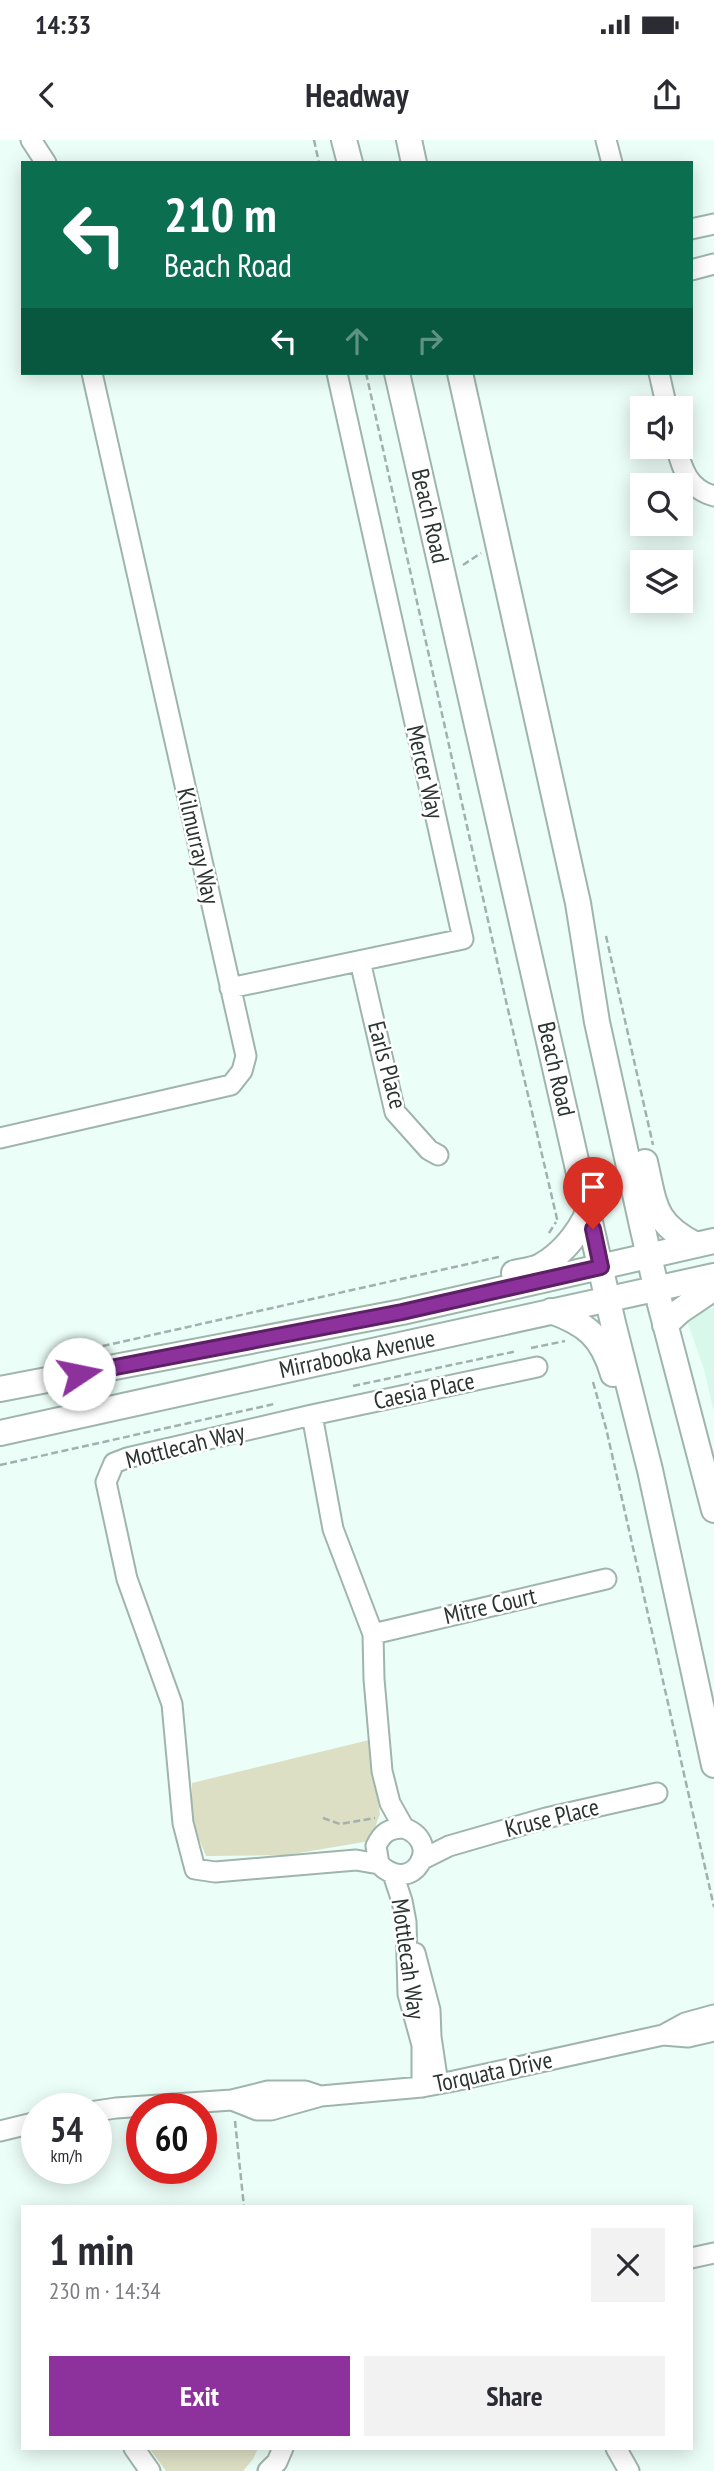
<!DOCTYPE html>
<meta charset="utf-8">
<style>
:root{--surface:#fff;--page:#f2f2f3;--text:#2b2b33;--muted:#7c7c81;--accent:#8d319c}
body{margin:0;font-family:"PT Sans Narrow",sans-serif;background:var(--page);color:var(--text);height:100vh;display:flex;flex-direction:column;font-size:26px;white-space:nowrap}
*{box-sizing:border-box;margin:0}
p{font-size:23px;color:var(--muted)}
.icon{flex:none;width:38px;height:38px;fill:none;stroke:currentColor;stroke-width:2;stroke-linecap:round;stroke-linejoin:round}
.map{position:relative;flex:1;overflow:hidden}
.details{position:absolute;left:21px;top:2065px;width:672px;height:245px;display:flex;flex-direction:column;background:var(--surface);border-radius:0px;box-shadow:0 4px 18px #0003}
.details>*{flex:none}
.top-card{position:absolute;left:21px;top:21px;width:672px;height:214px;border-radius:0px;box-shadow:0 4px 18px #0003;background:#0b6e4f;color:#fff;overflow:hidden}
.fabs{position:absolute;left:630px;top:256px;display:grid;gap:14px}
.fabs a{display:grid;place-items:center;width:63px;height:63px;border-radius:0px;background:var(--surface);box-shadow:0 4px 18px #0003;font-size:35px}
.speed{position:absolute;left:21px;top:1953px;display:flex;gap:14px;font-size:35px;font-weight:700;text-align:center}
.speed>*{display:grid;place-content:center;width:91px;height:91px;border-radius:50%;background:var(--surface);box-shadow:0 4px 18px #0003;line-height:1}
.speed small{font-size:18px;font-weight:400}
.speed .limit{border:10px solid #d22;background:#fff;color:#111}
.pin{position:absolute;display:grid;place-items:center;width:60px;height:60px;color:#fff;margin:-72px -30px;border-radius:50% 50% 50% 0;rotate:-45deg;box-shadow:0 0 7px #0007}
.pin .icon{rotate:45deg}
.me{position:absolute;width:77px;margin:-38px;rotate:79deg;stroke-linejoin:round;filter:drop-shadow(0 0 5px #0008)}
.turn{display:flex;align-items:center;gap:24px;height:147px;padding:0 28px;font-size:32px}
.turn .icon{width:91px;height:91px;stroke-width:2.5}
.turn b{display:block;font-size:49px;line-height:60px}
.lanes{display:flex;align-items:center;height:66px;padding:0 28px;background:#0003;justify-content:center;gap:35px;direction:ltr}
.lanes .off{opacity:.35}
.round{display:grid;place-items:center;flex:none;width:74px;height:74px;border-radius:0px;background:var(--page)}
.head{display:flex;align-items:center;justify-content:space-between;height:119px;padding:0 28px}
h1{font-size:42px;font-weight:700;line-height:52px}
.button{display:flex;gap:14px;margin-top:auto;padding:14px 28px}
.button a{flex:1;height:80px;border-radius:0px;background:var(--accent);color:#fff;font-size:28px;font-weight:700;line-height:80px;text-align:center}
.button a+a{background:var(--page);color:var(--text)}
.status{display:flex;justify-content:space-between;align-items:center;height:49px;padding:0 35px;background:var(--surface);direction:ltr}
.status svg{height:19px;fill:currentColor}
header{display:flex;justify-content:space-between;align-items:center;height:91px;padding:0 28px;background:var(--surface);font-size:32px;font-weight:700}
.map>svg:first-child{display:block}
</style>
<div class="status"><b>14:33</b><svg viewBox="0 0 49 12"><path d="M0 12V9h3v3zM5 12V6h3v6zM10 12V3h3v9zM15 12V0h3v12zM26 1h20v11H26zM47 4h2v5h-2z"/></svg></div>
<header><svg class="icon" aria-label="back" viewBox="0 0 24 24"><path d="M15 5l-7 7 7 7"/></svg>Headway<svg class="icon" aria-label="share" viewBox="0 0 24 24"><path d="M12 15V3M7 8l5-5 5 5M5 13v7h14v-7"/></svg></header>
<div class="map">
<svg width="714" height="2331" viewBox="0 0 714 2331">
<rect width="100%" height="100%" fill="#ebfef7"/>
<path fill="#d8f8ec" d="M714,1168V1272L704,1229L685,1175Z"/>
<path fill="#dddfc4" d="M369,1600L380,1674L370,1701L287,1715L206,1716L192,1682V1643Z
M149,2308H258L253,2319L243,2331H166Z"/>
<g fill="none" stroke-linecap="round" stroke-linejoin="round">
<g stroke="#9fb5ac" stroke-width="23">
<path id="minor" d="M31,0L46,23
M606,0L612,23
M691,89L714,84
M691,130L714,124
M659,233L667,268
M676,306C682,329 688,349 714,356
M360,821L395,972L429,1010L438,1015
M230,848L463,799L337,233
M0,998L231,945L242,931L246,916L92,233
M312,1275L537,1227
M373,1494L606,1439
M421,1720L449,1706L546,1678L657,1653
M379,1724L356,1720L215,1732L195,1729L183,1683L172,1564L127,1439L106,1342L114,1323L127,1318L312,1275L333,1389L373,1494L374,1539L382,1631L390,1663L404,1688C445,1703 412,1757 379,1724L376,1706C382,1693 389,1688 404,1688
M393,1734L402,1761L406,1782L408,1854L422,1905V1947
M415,1813L430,1870L431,1897L438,1944
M663,1895L688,1897L714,1891
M232,1960L257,1970H271L321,1956L422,1947L454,1941L663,1895L685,1883L714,1875
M96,1971L116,1968L232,1960L268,1951H305L317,1955
M0,1991L37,1982
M691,2118L714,2113
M134,2308L150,2331
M616,2308L629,2331
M268,2331L277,2322L283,2308"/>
</g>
<g stroke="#9fb5ac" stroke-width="28">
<path id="major" d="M344,0L350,23
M409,0L414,23
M397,233L613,1183L650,1330L714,1625
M460,233L578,763L597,882L643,1090L660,1164L714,1370
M645,1022C655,1065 653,1083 696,1105
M514,1133C522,1131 534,1130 541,1126C564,1113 578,1094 589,1071
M551,1171C586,1184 602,1196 613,1234
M665,1185L680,1171L714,1148
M0,1249L402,1172L714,1101
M0,1293L714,1136"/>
</g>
<path stroke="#a2b1ac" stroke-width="2.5" stroke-dasharray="7 3.5" stroke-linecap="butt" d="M314,0L319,23
M366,233L506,861L558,1083
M463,425L481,413
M606,796L653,1005
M549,1093L556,1082
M531,1208L565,1201
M72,1213L499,1117
M593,1242L606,1288L714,1767
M353,1246L517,1211
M0,1325L274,1264
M323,1678L340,1684L375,1678
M44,1965L83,1959
M235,1981L244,2067"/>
<use href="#minor" stroke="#fff" stroke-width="19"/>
<use href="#major" stroke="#fff" stroke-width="24"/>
</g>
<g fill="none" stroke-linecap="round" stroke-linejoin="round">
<g stroke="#5c2065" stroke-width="18">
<path id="route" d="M79,1234L402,1172L601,1127L593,1089"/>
</g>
<use href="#route" stroke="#8d319c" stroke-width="12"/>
</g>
<g text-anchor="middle" stroke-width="5" stroke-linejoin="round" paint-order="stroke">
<g font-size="24" fill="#2b3431" stroke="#fff">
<text transform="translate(430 376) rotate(77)" y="8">Beach Road</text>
<text transform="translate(425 632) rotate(77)" y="8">Mercer Way</text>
<text transform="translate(198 706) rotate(77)" y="8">Kilmurray Way</text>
<text transform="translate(387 925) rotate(75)" y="8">Earls Place</text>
<text transform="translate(556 929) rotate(77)" y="8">Beach Road</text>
<text transform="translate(357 1214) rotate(-12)" y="8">Mirrabooka Avenue</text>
<text transform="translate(424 1251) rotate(-12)" y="8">Caesia Place</text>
<text transform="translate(185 1306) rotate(-14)" y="8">Mottlecah Way</text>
<text transform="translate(490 1466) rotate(-13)" y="8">Mitre Court</text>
<text transform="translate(552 1678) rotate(-14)" y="8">Kruse Place</text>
<text transform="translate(408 1819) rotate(82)" y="8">Mottlecah Way</text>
<text transform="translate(493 1932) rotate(-12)" y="8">Torquata Drive</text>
</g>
</g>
</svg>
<div class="fabs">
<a><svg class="icon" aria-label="sound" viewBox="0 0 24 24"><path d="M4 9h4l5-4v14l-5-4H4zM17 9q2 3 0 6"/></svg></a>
<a><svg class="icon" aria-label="search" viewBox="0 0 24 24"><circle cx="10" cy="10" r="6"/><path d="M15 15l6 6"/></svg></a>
<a><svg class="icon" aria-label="layers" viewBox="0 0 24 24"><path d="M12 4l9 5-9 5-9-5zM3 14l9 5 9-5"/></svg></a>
</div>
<div class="speed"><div>54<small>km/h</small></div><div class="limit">60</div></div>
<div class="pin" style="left:593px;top:1089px;background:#d93025"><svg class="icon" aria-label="arrive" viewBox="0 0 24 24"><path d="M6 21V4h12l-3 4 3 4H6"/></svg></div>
<svg class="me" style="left:79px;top:1234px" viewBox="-20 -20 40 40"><circle r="19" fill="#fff"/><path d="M0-13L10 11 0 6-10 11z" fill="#8d319c"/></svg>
<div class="top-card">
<div class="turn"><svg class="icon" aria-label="left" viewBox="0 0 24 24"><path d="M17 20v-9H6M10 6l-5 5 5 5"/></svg><div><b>210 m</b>Beach Road</div></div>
<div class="lanes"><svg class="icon" aria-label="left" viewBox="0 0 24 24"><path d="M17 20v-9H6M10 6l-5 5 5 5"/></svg><svg class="icon off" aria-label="ahead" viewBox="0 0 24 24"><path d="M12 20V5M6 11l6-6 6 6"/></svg><svg class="icon off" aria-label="right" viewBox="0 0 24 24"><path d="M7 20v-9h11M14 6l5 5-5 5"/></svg></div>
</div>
<section class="details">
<div class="head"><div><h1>1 min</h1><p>230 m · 14:34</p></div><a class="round"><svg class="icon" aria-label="close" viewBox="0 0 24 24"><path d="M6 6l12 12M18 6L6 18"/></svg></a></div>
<div class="button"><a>Exit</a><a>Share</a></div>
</section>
</div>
